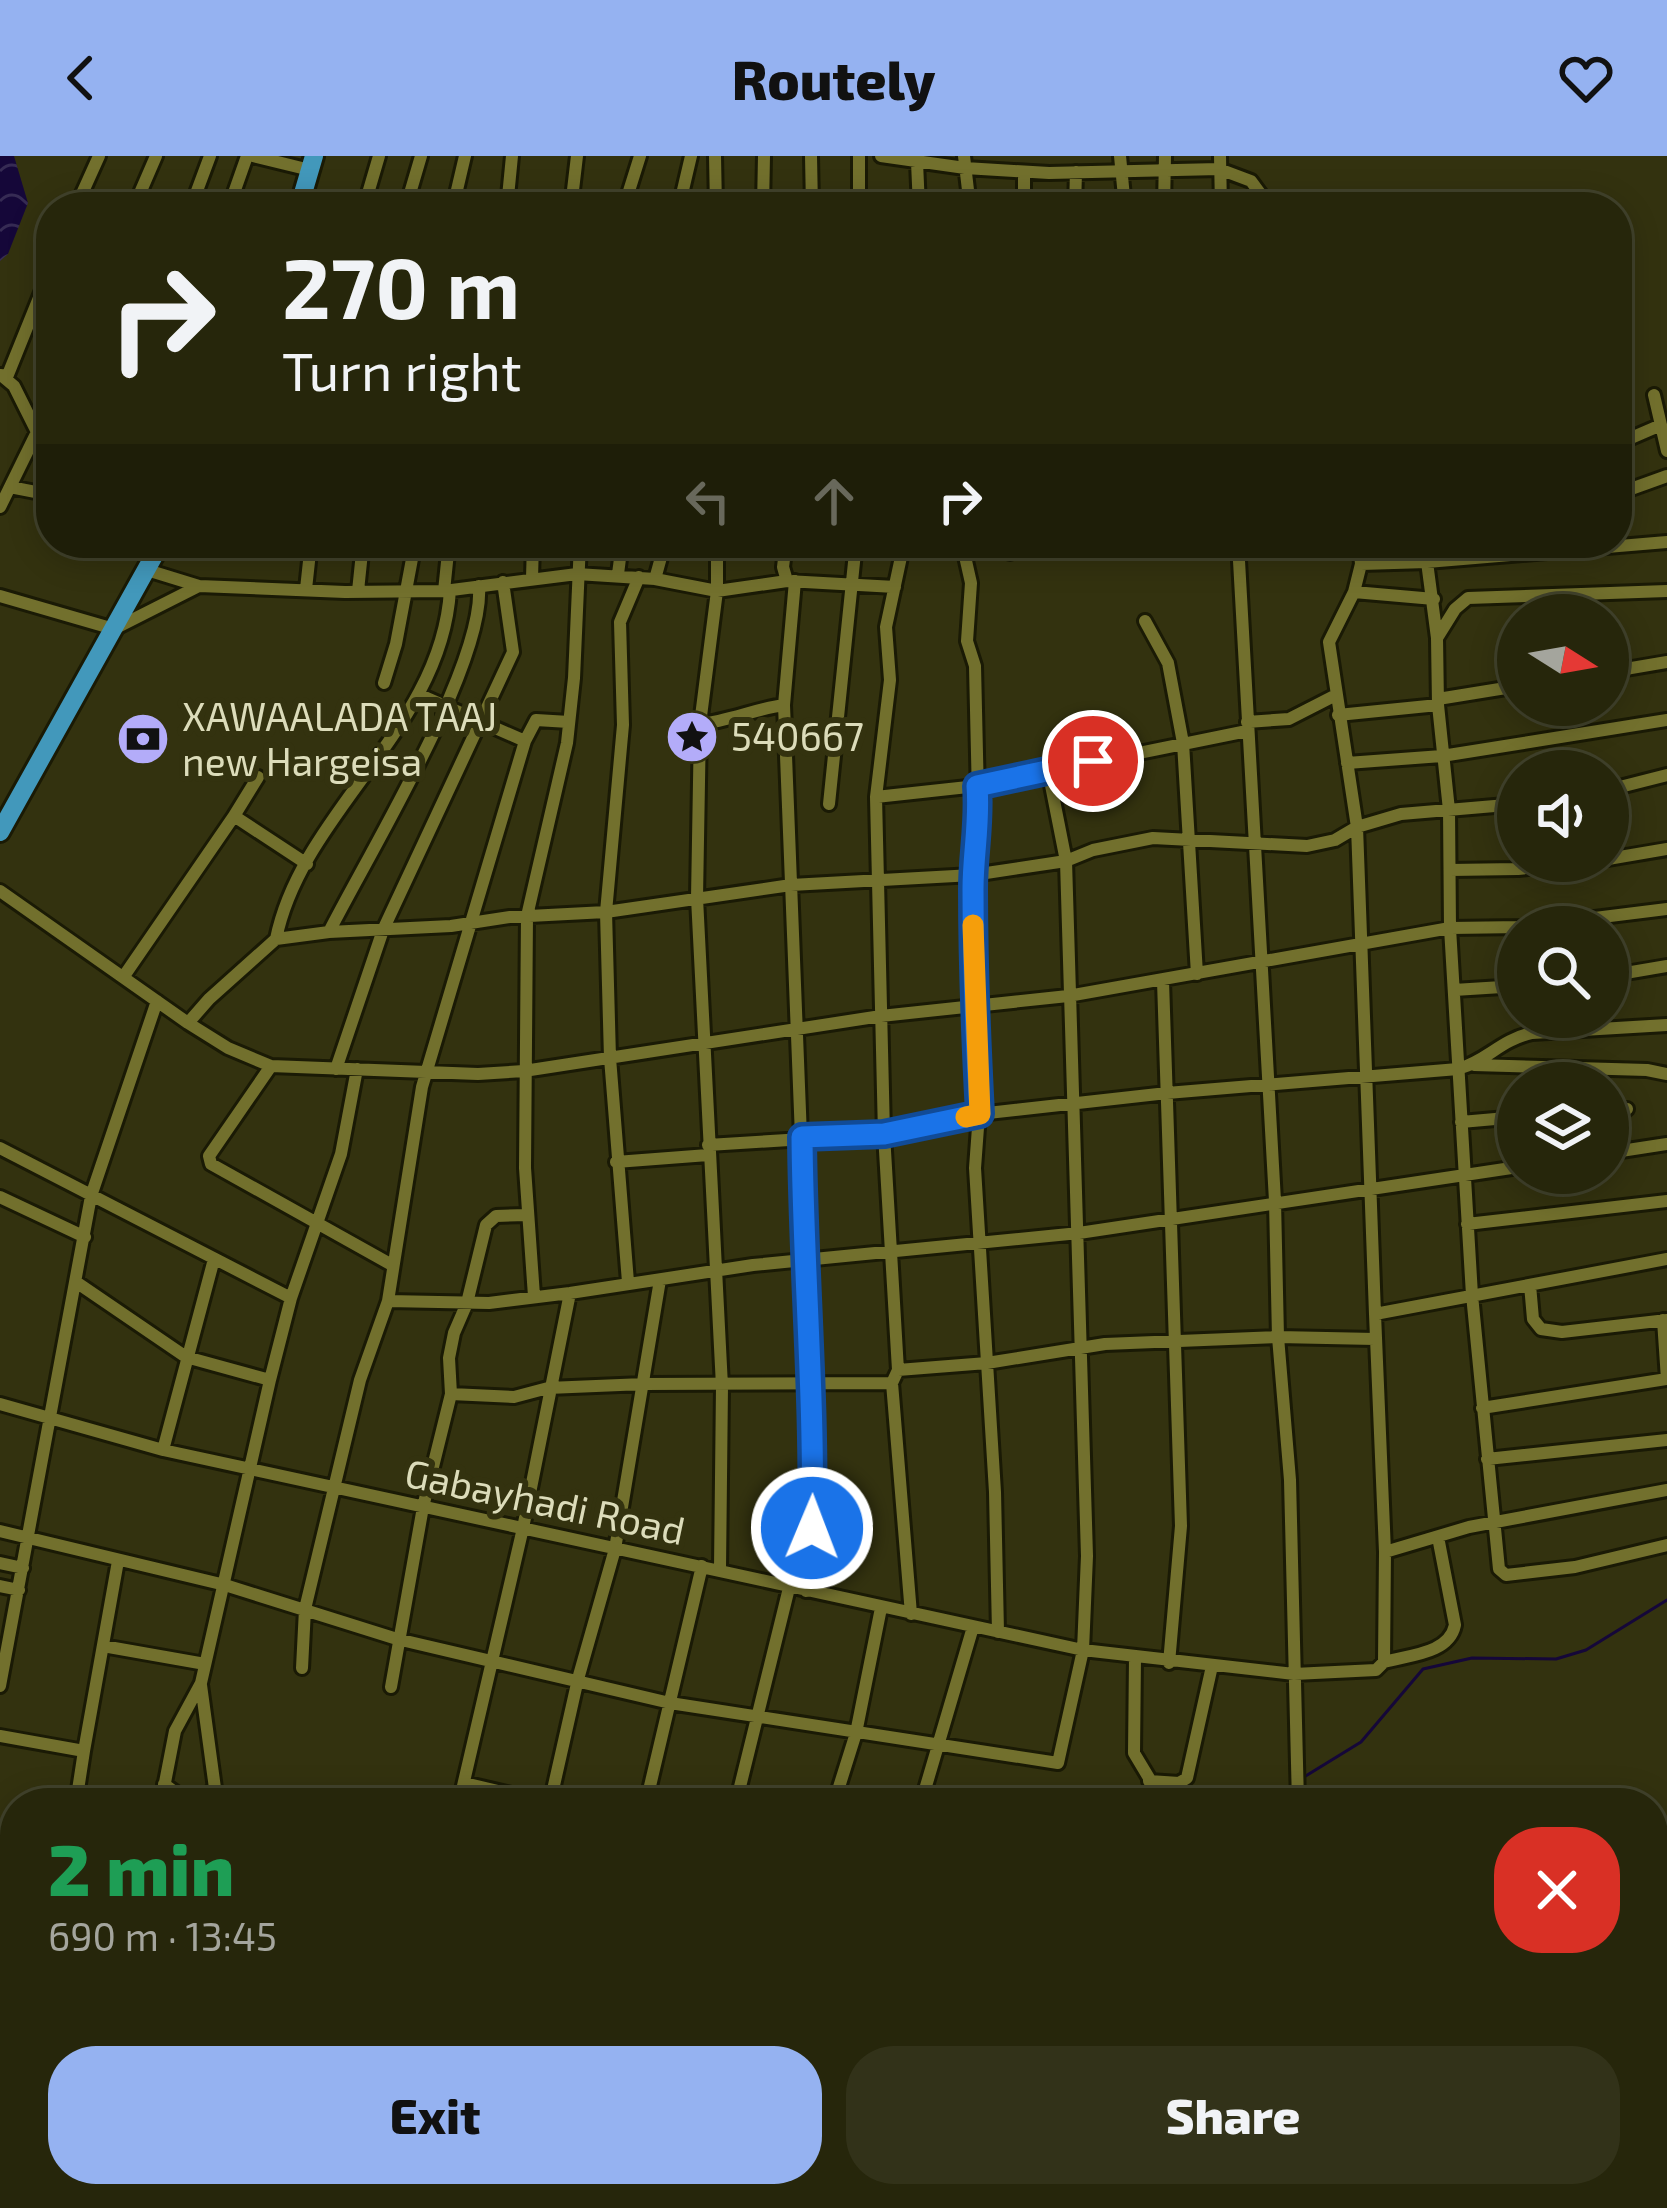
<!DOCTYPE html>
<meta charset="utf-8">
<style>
:root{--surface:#26260b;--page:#323219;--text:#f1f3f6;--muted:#a4a59d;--line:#42432c;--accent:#95b2f1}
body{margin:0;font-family:"Exo 2",sans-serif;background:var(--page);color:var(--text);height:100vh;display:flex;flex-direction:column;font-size:45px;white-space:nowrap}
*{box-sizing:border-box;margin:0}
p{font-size:39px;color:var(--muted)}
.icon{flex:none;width:66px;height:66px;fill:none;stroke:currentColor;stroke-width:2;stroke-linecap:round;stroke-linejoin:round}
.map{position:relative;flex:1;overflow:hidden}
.drawer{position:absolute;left:0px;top:1632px;width:1668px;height:420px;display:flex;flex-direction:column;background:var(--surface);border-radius:48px 48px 0 0;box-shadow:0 6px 30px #0003,0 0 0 3px var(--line)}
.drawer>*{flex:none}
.banner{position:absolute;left:36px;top:36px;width:1596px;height:366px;border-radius:48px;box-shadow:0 6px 30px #0003,0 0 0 3px var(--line);background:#26260b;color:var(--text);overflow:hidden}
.needle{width:78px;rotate:101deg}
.tools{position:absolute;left:1497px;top:438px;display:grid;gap:24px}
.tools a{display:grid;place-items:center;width:132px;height:132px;border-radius:50%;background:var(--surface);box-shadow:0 6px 30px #0003,0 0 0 3px var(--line);font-size:60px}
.pin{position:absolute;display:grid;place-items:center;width:102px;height:102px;color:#fff;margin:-51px;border:6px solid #fff;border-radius:50%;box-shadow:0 3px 12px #0007}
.me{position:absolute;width:132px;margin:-66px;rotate:1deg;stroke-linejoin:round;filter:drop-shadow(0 0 9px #0008)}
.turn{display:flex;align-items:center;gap:42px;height:252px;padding:0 48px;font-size:54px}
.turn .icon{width:156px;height:156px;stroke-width:2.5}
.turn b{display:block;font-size:84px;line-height:102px}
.lanes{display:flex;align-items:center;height:114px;padding:0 48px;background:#0003;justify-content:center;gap:60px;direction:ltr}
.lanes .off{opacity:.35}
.round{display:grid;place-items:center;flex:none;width:126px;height:126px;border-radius:48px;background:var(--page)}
.overview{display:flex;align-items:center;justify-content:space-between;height:204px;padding:0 48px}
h1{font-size:72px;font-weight:800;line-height:90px;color:#1e9e55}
.button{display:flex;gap:24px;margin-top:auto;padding:24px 48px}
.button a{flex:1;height:138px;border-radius:48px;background:var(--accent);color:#111;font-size:48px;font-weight:800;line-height:138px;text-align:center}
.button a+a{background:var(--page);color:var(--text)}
header{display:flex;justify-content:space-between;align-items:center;height:156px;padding:0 48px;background:var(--accent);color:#111;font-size:54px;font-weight:800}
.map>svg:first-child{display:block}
</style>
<header><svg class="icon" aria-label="back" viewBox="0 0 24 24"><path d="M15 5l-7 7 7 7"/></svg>Routely<svg class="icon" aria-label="heart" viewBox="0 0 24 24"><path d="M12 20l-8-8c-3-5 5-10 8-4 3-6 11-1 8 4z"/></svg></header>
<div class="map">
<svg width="1667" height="2052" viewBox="0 0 1667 2052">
<defs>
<pattern id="water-waves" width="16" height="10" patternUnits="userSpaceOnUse" patternTransform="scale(3)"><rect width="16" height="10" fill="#150739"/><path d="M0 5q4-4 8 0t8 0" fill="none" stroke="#362b54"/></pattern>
</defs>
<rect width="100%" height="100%" fill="#33320f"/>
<path fill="url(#water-waves)" d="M0,0H14L28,47L8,98L0,105Z"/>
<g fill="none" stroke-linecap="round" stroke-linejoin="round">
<path stroke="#150739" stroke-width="3" d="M1304,1621L1361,1586L1423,1513L1472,1502L1556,1503L1586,1494L1667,1444
M1001,1647L1015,1634L1038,1636L1052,1647
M1275,1647L1293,1632
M23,2052L26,2037"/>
<g stroke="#1a1a05" stroke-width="18">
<path id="minor" d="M253,0L310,14
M715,0L716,51
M811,0L812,51
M881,0L965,12L1049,17L1219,13L1251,25L1270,51
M964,0L970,51
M1120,0L1125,51
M1220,0L1221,51
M917,6L919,51
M302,43L334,51
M76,51L99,0
M134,51L156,0
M191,51L210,0
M229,51L247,0
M364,51L379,0
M406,51L421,0
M453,51L465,0
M507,51L512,0
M571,51L577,0
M624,51L640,0
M679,51L691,0
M763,51L764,0
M859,51V0
M1024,51V16
M1075,51L1076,16
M1164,51L1165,0
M1,219L14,230L37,276L51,281
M7,221L51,112
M1654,239L1667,295
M1617,288L1661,269
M10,331L51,339
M1617,338L1667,320
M0,351L37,276L51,267
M717,387V435L700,568L697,742L722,1230L720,1413
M786,387L783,411L787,425
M904,387L886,471L890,524L876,641L884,978L898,1214L892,1227L911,1458
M962,387L971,427L967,485L975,510L979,685L973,719V789L979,958L975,1012L995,1336L998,1476
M1238,387L1275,1045L1278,1181L1290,1324L1298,1647
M1359,387L1361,408L1354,436L1329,486L1357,671L1375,1158L1667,1103
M1010,397V387
M1452,402L1477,387
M1427,406L1437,482L1438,549L1449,654L1450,772L1472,1139L1499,1413L1506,1419L1575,1411L1667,1389
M1361,408L1427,406L1667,386
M147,414L199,430L345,436L444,435L577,418L655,423L717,435L787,425L895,431
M618,418L622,387
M532,422L533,387
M655,423L665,387
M795,425L784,549L801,981L803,1105L813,1277L812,1372L806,1435
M306,433L311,387
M358,435L363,387
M444,435L449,387
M1354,436L1434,443
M0,440L114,473L199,430
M1145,465L1168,507L1183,587L1197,818
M1437,482L1455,453L1468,442L1667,435
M1608,516L1667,506
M384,527L396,488L415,387
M420,539L525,585
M1438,543L1518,530
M1338,559L1438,549
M1247,566L1289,563L1334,540
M700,568C729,565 755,553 784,549
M1347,607L1442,600L1667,564
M1608,634L1667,619
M876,641L977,630L1247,575
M829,648L856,387
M234,660L258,621
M1608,703L1667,693
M1450,714L1518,713L1590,705
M0,735L188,867L228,892L271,910L478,918L524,915L881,860L1068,840L1450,772L1522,771L1667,753
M329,776C368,699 485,508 479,430
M276,783C302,655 442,572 450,434
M124,820L234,660L307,708
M1608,820L1667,810
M1163,825L1181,1370L1169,1507
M1454,834L1518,830
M188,867L209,843L276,783L329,776L451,770L510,761L606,756L791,729L973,719L1066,705L1093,694L1153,682L1307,690L1335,684L1357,671L1401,658L1518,648
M1474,909L1647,914L1667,918
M271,910L209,1000L211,1008L392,1109
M336,913L383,774L513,496L503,426
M1608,955L1627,953
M1461,966L1518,961
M708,989L884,978L979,958L1167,937L1458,913C1487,905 1500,884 1532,877L1667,869
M0,992L291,1142
M1608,997L1667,988
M616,1006L708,999
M0,1041L85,1081
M1467,1068L1667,1045
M76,1126L186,1201L270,1224L201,1527L175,1575L161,1647
M628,1126L610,902L606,756L623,569L620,466L639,421
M1530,1129L1533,1163L1541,1173L1562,1176L1667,1164
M534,1140L525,1012L527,760L567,587L574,522L580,387
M388,1145L489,1147L570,1137L753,1109L1079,1077L1518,1011
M1663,1164L1667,1223
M898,1214L987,1207L1105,1188L1278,1181L1375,1183
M270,1224L291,1142L341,998L357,913
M451,1238L514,1241L548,1232L644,1228L892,1227
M0,1248L163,1294L1083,1494L1294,1518L1376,1514L1384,1506L1385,1396L1375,1158
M1482,1252L1667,1223
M163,1294L214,1103
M1487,1303L1667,1284
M0,1375L225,1429L397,1483L670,1547L1058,1607L1083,1494L1087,1400L1066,705L1048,614
M1385,1396L1469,1371L1667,1334
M0,1407L23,1412
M0,1430L19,1434
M103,1490L205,1508
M1135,1502L1134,1597L1164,1647
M1384,1506C1409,1499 1449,1498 1455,1469L1438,1381
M302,1512L305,1453L360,1224L388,1145L422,931L525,585L536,564L569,566
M201,1529L217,1647
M0,1530L91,1040L157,845
M391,1531L423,1351L451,1238L449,1202L454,1177L467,1147L486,1069L496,1060L527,1059
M0,1580L84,1595L118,1405
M1149,1625L1179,1627L1187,1622L1212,1510
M464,1627L549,1647
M164,1628L179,1639L201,1643L215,1632
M76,1647L84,1595
M459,1647L523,1372L570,1137
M550,1647L578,1523L615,1393L660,1124
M646,1647L702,1410
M736,1647L789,1432
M834,1647L856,1577L881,1452
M921,1647L973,1471
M1653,1893L1667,1897
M1653,1975L1667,1978
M237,2037L303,2052
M1017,2037L1056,2052
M58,2052L62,2037
M165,2052L168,2037
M362,2052L365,2037
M456,2052L460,2037
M540,2052L544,2037
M627,2052L631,2037
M721,2052L725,2037
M817,2052L822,2037
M915,2052L919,2037
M1007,2052L1010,2037
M1290,2052L1293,2037
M1472,2052L1474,2037
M1568,2052L1570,2037
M1659,2052L1667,2012"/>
</g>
<g stroke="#1a1a05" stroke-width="24">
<path id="highway" d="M299,51L314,0
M0,676L161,387"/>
</g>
<use href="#minor" stroke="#72702d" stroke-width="12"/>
<use href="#highway" stroke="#4298bb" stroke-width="18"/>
</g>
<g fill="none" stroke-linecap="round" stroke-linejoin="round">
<g stroke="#114b97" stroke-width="30">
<path id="route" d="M812,1372C815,1241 803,1111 802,981L884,978L980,958C976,883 973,808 973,733C973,698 980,666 977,630L1093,605"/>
</g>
<use href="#route" stroke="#1a73e8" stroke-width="21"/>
<path stroke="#f59e0b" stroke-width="21" d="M966,961L980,958L973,769"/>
</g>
<defs>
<g id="sight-disc" transform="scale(2.7)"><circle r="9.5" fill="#b3acf9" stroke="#33320f"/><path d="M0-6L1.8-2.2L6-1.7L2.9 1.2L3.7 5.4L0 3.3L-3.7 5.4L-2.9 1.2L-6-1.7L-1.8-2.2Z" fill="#111"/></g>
<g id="bank-disc" transform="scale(2.7)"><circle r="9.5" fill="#b3acf9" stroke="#33320f"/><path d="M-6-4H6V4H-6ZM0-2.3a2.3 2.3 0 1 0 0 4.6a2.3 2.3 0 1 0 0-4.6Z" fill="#111"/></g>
</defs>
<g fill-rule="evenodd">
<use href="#sight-disc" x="692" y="581"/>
<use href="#bank-disc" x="143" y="583"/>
</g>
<g text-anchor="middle" stroke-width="12" stroke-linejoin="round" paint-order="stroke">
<g font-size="39" fill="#dcdcba" stroke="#33320f" text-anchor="start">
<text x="182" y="575">XAWAALADA TAAJ<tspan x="182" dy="45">new Hargeisa</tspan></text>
<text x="731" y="595">540667</text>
</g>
<g font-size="39" fill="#dcdcba" stroke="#33320f">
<text transform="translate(545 1346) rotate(12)" y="14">Gabayhadi Road</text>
</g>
</g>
</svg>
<div class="tools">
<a><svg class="needle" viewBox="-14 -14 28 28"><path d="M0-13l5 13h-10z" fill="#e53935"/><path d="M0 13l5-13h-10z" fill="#a4a59d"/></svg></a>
<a><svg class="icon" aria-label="sound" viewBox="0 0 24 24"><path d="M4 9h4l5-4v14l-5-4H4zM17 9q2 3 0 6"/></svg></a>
<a><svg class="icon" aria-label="search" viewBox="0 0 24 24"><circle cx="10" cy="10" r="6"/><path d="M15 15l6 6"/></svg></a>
<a><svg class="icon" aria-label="layers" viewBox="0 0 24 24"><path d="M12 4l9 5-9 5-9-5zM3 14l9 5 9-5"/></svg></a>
</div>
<div class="pin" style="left:1093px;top:605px;background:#d93025"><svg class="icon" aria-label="arrive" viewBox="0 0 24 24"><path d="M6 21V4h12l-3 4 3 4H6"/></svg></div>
<svg class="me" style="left:812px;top:1372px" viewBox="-20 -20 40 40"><circle r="17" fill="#1a73e8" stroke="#fff" stroke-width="3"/><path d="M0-11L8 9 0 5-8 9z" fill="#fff"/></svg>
<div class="banner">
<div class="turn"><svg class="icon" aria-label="right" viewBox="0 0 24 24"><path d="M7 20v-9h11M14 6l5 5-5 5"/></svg><div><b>270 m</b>Turn right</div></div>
<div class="lanes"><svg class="icon off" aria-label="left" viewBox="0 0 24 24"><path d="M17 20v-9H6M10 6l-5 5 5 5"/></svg><svg class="icon off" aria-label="ahead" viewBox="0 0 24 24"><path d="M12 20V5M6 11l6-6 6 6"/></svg><svg class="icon" aria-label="right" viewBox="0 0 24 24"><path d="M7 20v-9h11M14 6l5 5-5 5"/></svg></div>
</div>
<section class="drawer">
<div class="overview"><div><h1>2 min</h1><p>690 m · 13:45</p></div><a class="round" style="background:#d93025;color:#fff"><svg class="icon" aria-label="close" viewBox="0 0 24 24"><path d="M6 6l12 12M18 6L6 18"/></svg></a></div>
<div class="button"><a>Exit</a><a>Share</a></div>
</section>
</div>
